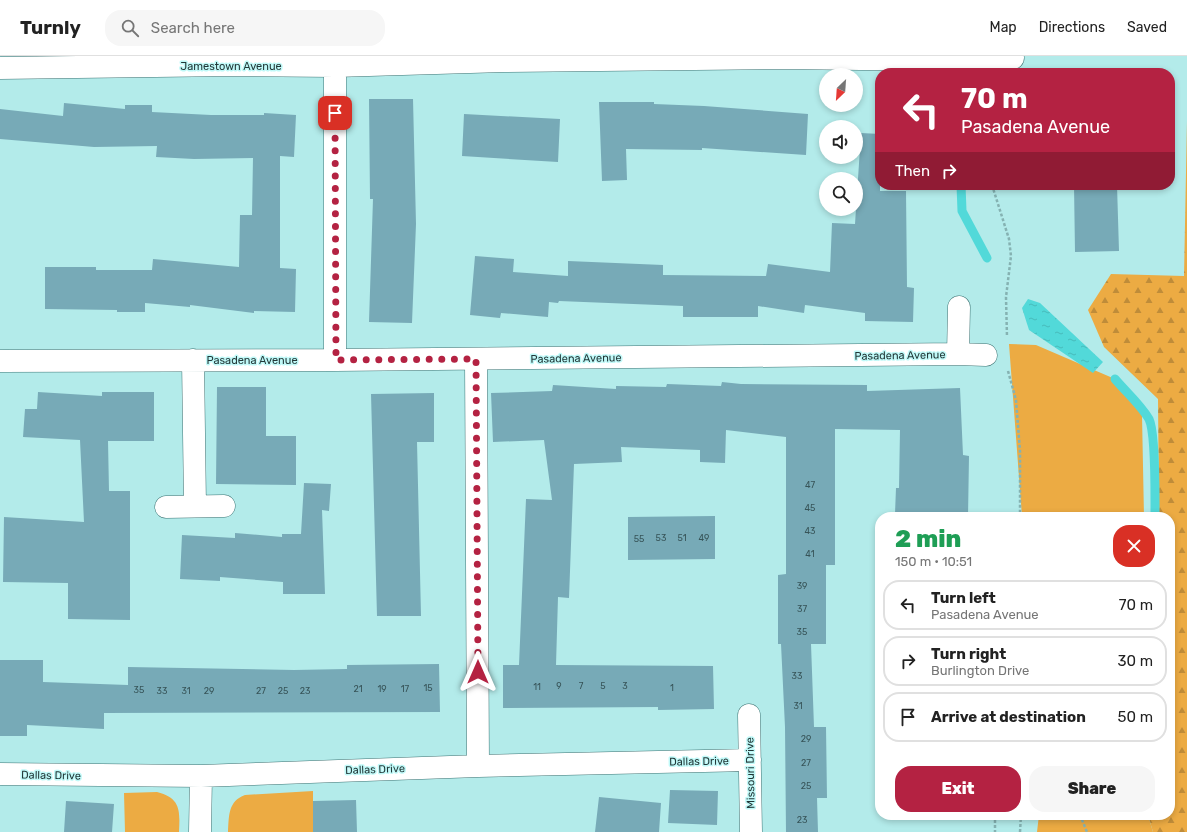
<!DOCTYPE html>
<meta charset="utf-8">
<style>
:root{--surface:#fff;--page:#f6f6f6;--text:#222;--muted:#767676;--line:#e0e0e0;--accent:#b42242}
body{margin:0;font-family:Rubik,sans-serif;background:var(--page);color:var(--text);height:100vh;display:flex;flex-direction:column;font-size:15px;white-space:nowrap}
*{box-sizing:border-box;margin:0}
p{font-size:13px;color:var(--muted)}
.icon{flex:none;width:22px;height:22px;fill:none;stroke:currentColor;stroke-width:2;stroke-linecap:round;stroke-linejoin:round}
.map{position:relative;flex:1;overflow:hidden}
.side{position:absolute;left:875px;top:456px;width:300px;height:308px;display:flex;flex-direction:column;background:var(--surface);border-radius:16px;box-shadow:0 2px 6px #0003}
.side>*{flex:none}
.guide{position:absolute;left:875px;top:12px;width:300px;height:122px;border-radius:16px;box-shadow:0 2px 6px #0003;background:#b42242;color:#fff;overflow:hidden}
.needle{width:26px;rotate:205deg}
.buttons{position:absolute;left:819px;top:12px;display:grid;gap:8px}
.buttons a{display:grid;place-items:center;width:44px;height:44px;border-radius:50%;background:var(--surface);box-shadow:0 2px 6px #0003;font-size:20px}
.pin{position:absolute;display:grid;place-items:center;width:34px;height:34px;color:#fff;margin:-17px;border-radius:8px;box-shadow:0 2px 6px #0006}
.me{position:absolute;width:44px;margin:-22px;rotate:0deg;stroke-linejoin:round;filter:drop-shadow(0 0 3px #0008)}
.turn{display:flex;align-items:center;gap:14px;height:84px;padding:0 20px;font-size:18px}
.turn .icon{width:52px;height:52px;stroke-width:2.5}
.turn b{display:block;font-size:28px;line-height:34px}
.then{display:flex;align-items:center;height:38px;padding:0 20px;background:#0003;gap:8px;font-size:15px}
.round{display:grid;place-items:center;flex:none;width:42px;height:42px;border-radius:16px;background:var(--page)}
.overview{display:flex;align-items:center;justify-content:space-between;height:68px;padding:0 20px}
h1{font-size:24px;font-weight:800;line-height:30px;color:#1e9e55}
.action{display:flex;gap:8px;margin-top:auto;padding:8px 20px}
.action a{flex:1;height:46px;border-radius:16px;background:var(--accent);color:#fff;font-size:16px;font-weight:800;line-height:46px;text-align:center}
.action a+a{background:var(--page);color:var(--text)}
ul{padding:0;list-style:none}
li{display:flex;align-items:center;gap:12px;height:50px;margin:0 8px 6px;padding:0 12px;border:2px solid var(--line);border-radius:16px}
li div{flex:1}
li b{display:block;font-size:15px}
li em{font-style:normal}
header{display:flex;align-items:center;gap:24px;box-sizing:border-box;height:56px;padding:0 20px;background:var(--surface);border-bottom:1px solid var(--line)}
header strong{font-size:19px}
nav{display:flex;gap:22px;margin-inline-start:auto;font-size:14px}
.search{width:280px;height:36px;background:var(--page);display:flex;align-items:center;gap:10px;box-sizing:border-box;padding:0 14px;border-radius:16px;color:var(--muted);font-size:15px}
.map>svg:first-child{display:block}
</style>
<header>
<strong>Turnly</strong>
<div class="search"><svg class="icon" aria-label="search" viewBox="0 0 24 24"><circle cx="10" cy="10" r="6"/><path d="M15 15l6 6"/></svg>Search here</div>
<nav><a>Map</a><a>Directions</a><a>Saved</a></nav>
</header>
<div class="map">
<svg width="1187" height="776" viewBox="0 0 1187 776">
<defs>
<pattern id="forest-firs" width="22" height="20" patternUnits="userSpaceOnUse"><rect width="22" height="20" fill="#ecab43"/><path d="M5 1l3.5 6h-7zM16 11l3.5 6h-7z" fill="#bf8c39"/></pattern>
<pattern id="water-ripples" width="26" height="14" patternUnits="userSpaceOnUse"><rect width="26" height="14" fill="#52d9d9"/><path d="M2 4q2-2 4 0t4 0M15 11q2-2 4 0t4 0" fill="none" stroke="#47bbbb"/></pattern>
</defs>
<rect width="100%" height="100%" fill="#b3ebea"/>
<path fill="#ecab43" d="M1009,288L1036,289L1115,323L1142,359L1144,461H1022Z
M313,735V776H228C229,760 228,745 245,739Z
M157,736C181,742 180,755 179,776H125L124,737Z
M1039,759H1148L1153,776H1037Z"/>
<path fill="url(#forest-firs)" d="M1187,65V776H1153L1148,759H1170V461H1159L1158,343L1104,291L1088,254L1111,218L1184,220Z"/>
<path fill="url(#water-ripples)" d="M1028,243L1040,247L1103,306L1093,317L1029,274L1022,252Z"/>
<g fill="none" stroke-linecap="round" stroke-linejoin="round">
<path stroke="#52d9d9" stroke-width="9" d="M961,129L962,155L987,202
M1115,323C1126,336 1140,348 1149,363C1156,377 1155,441 1155,461"/>
</g>
<path fill="#77aab7" d="M369,43H413L416,168L412,267L369,266L373,143H370Z
M599,46H654V48L704,50L808,58L806,99L702,92V94L626,93L627,124L602,125Z
M64,47L125,53V49H152V56L211,59H264V57L296,59L294,101L280,100V212L296,213L295,256L254,255V257L190,249V251L145,247V256H117V254L45,253V211H96V214H152L153,203L239,211L240,159H252L253,102L194,103L156,101L157,90L94,91L0,83V53L63,60Z
M464,58L560,63L558,106L462,100Z
M861,77L880,78V135H906L907,231L914,232L913,266L865,265V257L805,249L804,257L758,250V261H683V250L559,245L558,247L549,246L548,261L501,257L500,262L470,259L475,200L514,203L513,216L568,220V205L663,209V219L766,220L768,208L830,216L832,167L855,168Z
M1074,129H1117L1119,195L1075,196Z
M722,326L741,328L867,329V335L960,332L963,399L969,400L968,461H924V459L895,458L896,432H899L900,374L835,373V509H826V588H811L814,671H826L827,742H817L818,776H786L785,671L781,588H778V519L786,518V381L726,374L725,407L700,406V394L621,391L622,406L574,408L569,542L558,541L556,609L713,610L714,653L658,654V651L503,652V609H519L526,443L552,444L544,384L493,386L491,337L552,335L553,329L616,333V330L666,331L667,328L721,330Z
M217,331H266V380H296V429L216,428Z
M38,336L102,340V336H154V385H108L109,435H130V564L68,563V527L3,526L4,461L84,466L80,384L23,381L25,353H37Z
M434,337V386H417L421,560H377L371,338Z
M304,427L331,428L329,455L322,454L325,538H283V526L220,521V525L180,523L182,479L235,482V477L282,481V478H301Z
M715,460V503L628,504V461Z
M0,604H43V626L128,629V611L294,614L347,613V609L439,608L440,656L104,657V673L27,669V680H0Z
M670,734L718,735L717,769L668,767Z
M599,741L661,747L659,776H595Z
M356,744L357,776H313V745Z
M66,745L114,748L112,776H64Z"/>
<g fill="none" stroke-linecap="round" stroke-linejoin="round">
<g stroke="#3f7474" stroke-width="23">
<path id="street" d="M335,10V304
M0,12L232,9L335,10L504,5L785,2L937,4L1013,2
M959,251L958,298L986,299
M476,303L478,710
M193,304L195,450
M0,305L335,304L958,298
M166,451L224,450
M749,659L751,776
M0,718L201,720L478,710L750,704
M200,776L201,720"/>
</g>
<path stroke="#85b2b2" stroke-width="2.5" stroke-dasharray="3 2" stroke-linecap="butt" d="M992,129L1009,183L1011,200L1006,241L1007,281
M1008,315L1016,344L1020,395V461
M995,759H1021
M995,759V776
M1080,759L1087,776
M1020,776L1021,759"/>
<use href="#street" stroke="#fff" stroke-width="22"/>
</g>
<g fill="none" stroke-linecap="round" stroke-linejoin="round">
<path stroke="#b42242" stroke-width="7" stroke-dasharray="0 12.6" d="M335,57L336,304L476,303L478,616"/>
</g>
<g text-anchor="middle" stroke-width="3" stroke-linejoin="round" paint-order="stroke">
<g font-size="9" fill="#375458">
<text x="810" y="432">47</text>
<text x="810" y="455">45</text>
<text x="810" y="478">43</text>
<text x="661" y="485">53</text>
<text x="682" y="485">51</text>
<text x="704" y="485">49</text>
<text x="639" y="486">55</text>
<text x="810" y="501">41</text>
<text x="802" y="533">39</text>
<text x="802" y="556">37</text>
<text x="802" y="579">35</text>
<text x="797" y="623">33</text>
<text x="559" y="633">9</text>
<text x="581" y="633">7</text>
<text x="603" y="633">5</text>
<text x="625" y="633">3</text>
<text x="537" y="634">11</text>
<text x="428" y="635">15</text>
<text x="672" y="635">1</text>
<text x="358" y="636">21</text>
<text x="382" y="636">19</text>
<text x="405" y="636">17</text>
<text x="139" y="637">35</text>
<text x="162" y="638">33</text>
<text x="186" y="638">31</text>
<text x="209" y="638">29</text>
<text x="261" y="638">27</text>
<text x="283" y="638">25</text>
<text x="305" y="638">23</text>
<text x="798" y="653">31</text>
<text x="806" y="686">29</text>
<text x="806" y="710">27</text>
<text x="806" y="733">25</text>
<text x="802" y="767">23</text>
</g>
<g font-size="11" fill="#223838" stroke="#c0f9f8">
<text x="231" y="14">Jamestown Avenue</text>
<text transform="translate(900 299) rotate(-1)" y="4">Pasadena Avenue</text>
<text transform="translate(576 302) rotate(-1)" y="4">Pasadena Avenue</text>
<text x="252" y="308">Pasadena Avenue</text>
<text transform="translate(699 705) rotate(-1)" y="4">Dallas Drive</text>
<text transform="translate(375 713) rotate(-2)" y="4">Dallas Drive</text>
<text transform="translate(750 717) rotate(-91)" y="4">Missouri Drive</text>
<text transform="translate(51 719) rotate(1)" y="4">Dallas Drive</text>
</g>
</g>
</svg>
<div class="buttons">
<a><svg class="needle" viewBox="-14 -14 28 28"><path d="M0-13l5 13h-10z" fill="#e53935"/><path d="M0 13l5-13h-10z" fill="#767676"/></svg></a>
<a><svg class="icon" aria-label="sound" viewBox="0 0 24 24"><path d="M4 9h4l5-4v14l-5-4H4zM17 9q2 3 0 6"/></svg></a>
<a><svg class="icon" aria-label="search" viewBox="0 0 24 24"><circle cx="10" cy="10" r="6"/><path d="M15 15l6 6"/></svg></a>
</div>
<div class="pin" style="left:335px;top:57px;background:#d93025"><svg class="icon" aria-label="arrive" viewBox="0 0 24 24"><path d="M6 21V4h12l-3 4 3 4H6"/></svg></div>
<svg class="me" style="left:478px;top:616px" viewBox="-20 -20 40 40"><path d="M0-17L14 15 0 8-14 15z" fill="#b42242" stroke="#fff" stroke-width="4"/></svg>
<div class="guide">
<div class="turn"><svg class="icon" aria-label="left" viewBox="0 0 24 24"><path d="M17 20v-9H6M10 6l-5 5 5 5"/></svg><div><b>70 m</b>Pasadena Avenue</div></div>
<div class="then">Then<svg class="icon" aria-label="right" viewBox="0 0 24 24"><path d="M7 20v-9h11M14 6l5 5-5 5"/></svg></div>
</div>
<section class="side">
<div class="overview"><div><h1>2 min</h1><p>150 m · 10:51</p></div><a class="round" style="background:#d93025;color:#fff"><svg class="icon" aria-label="close" viewBox="0 0 24 24"><path d="M6 6l12 12M18 6L6 18"/></svg></a></div>
<ul>
<li><svg class="icon" aria-label="left" viewBox="0 0 24 24"><path d="M17 20v-9H6M10 6l-5 5 5 5"/></svg><div><b>Turn left</b><p>Pasadena Avenue</p></div><em>70 m</em></li>
<li><svg class="icon" aria-label="right" viewBox="0 0 24 24"><path d="M7 20v-9h11M14 6l5 5-5 5"/></svg><div><b>Turn right</b><p>Burlington Drive</p></div><em>30 m</em></li>
<li><svg class="icon" aria-label="arrive" viewBox="0 0 24 24"><path d="M6 21V4h12l-3 4 3 4H6"/></svg><div><b>Arrive at destination</b></div><em>50 m</em></li>
</ul>
<div class="action"><a>Exit</a><a>Share</a></div>
</section>
</div>
